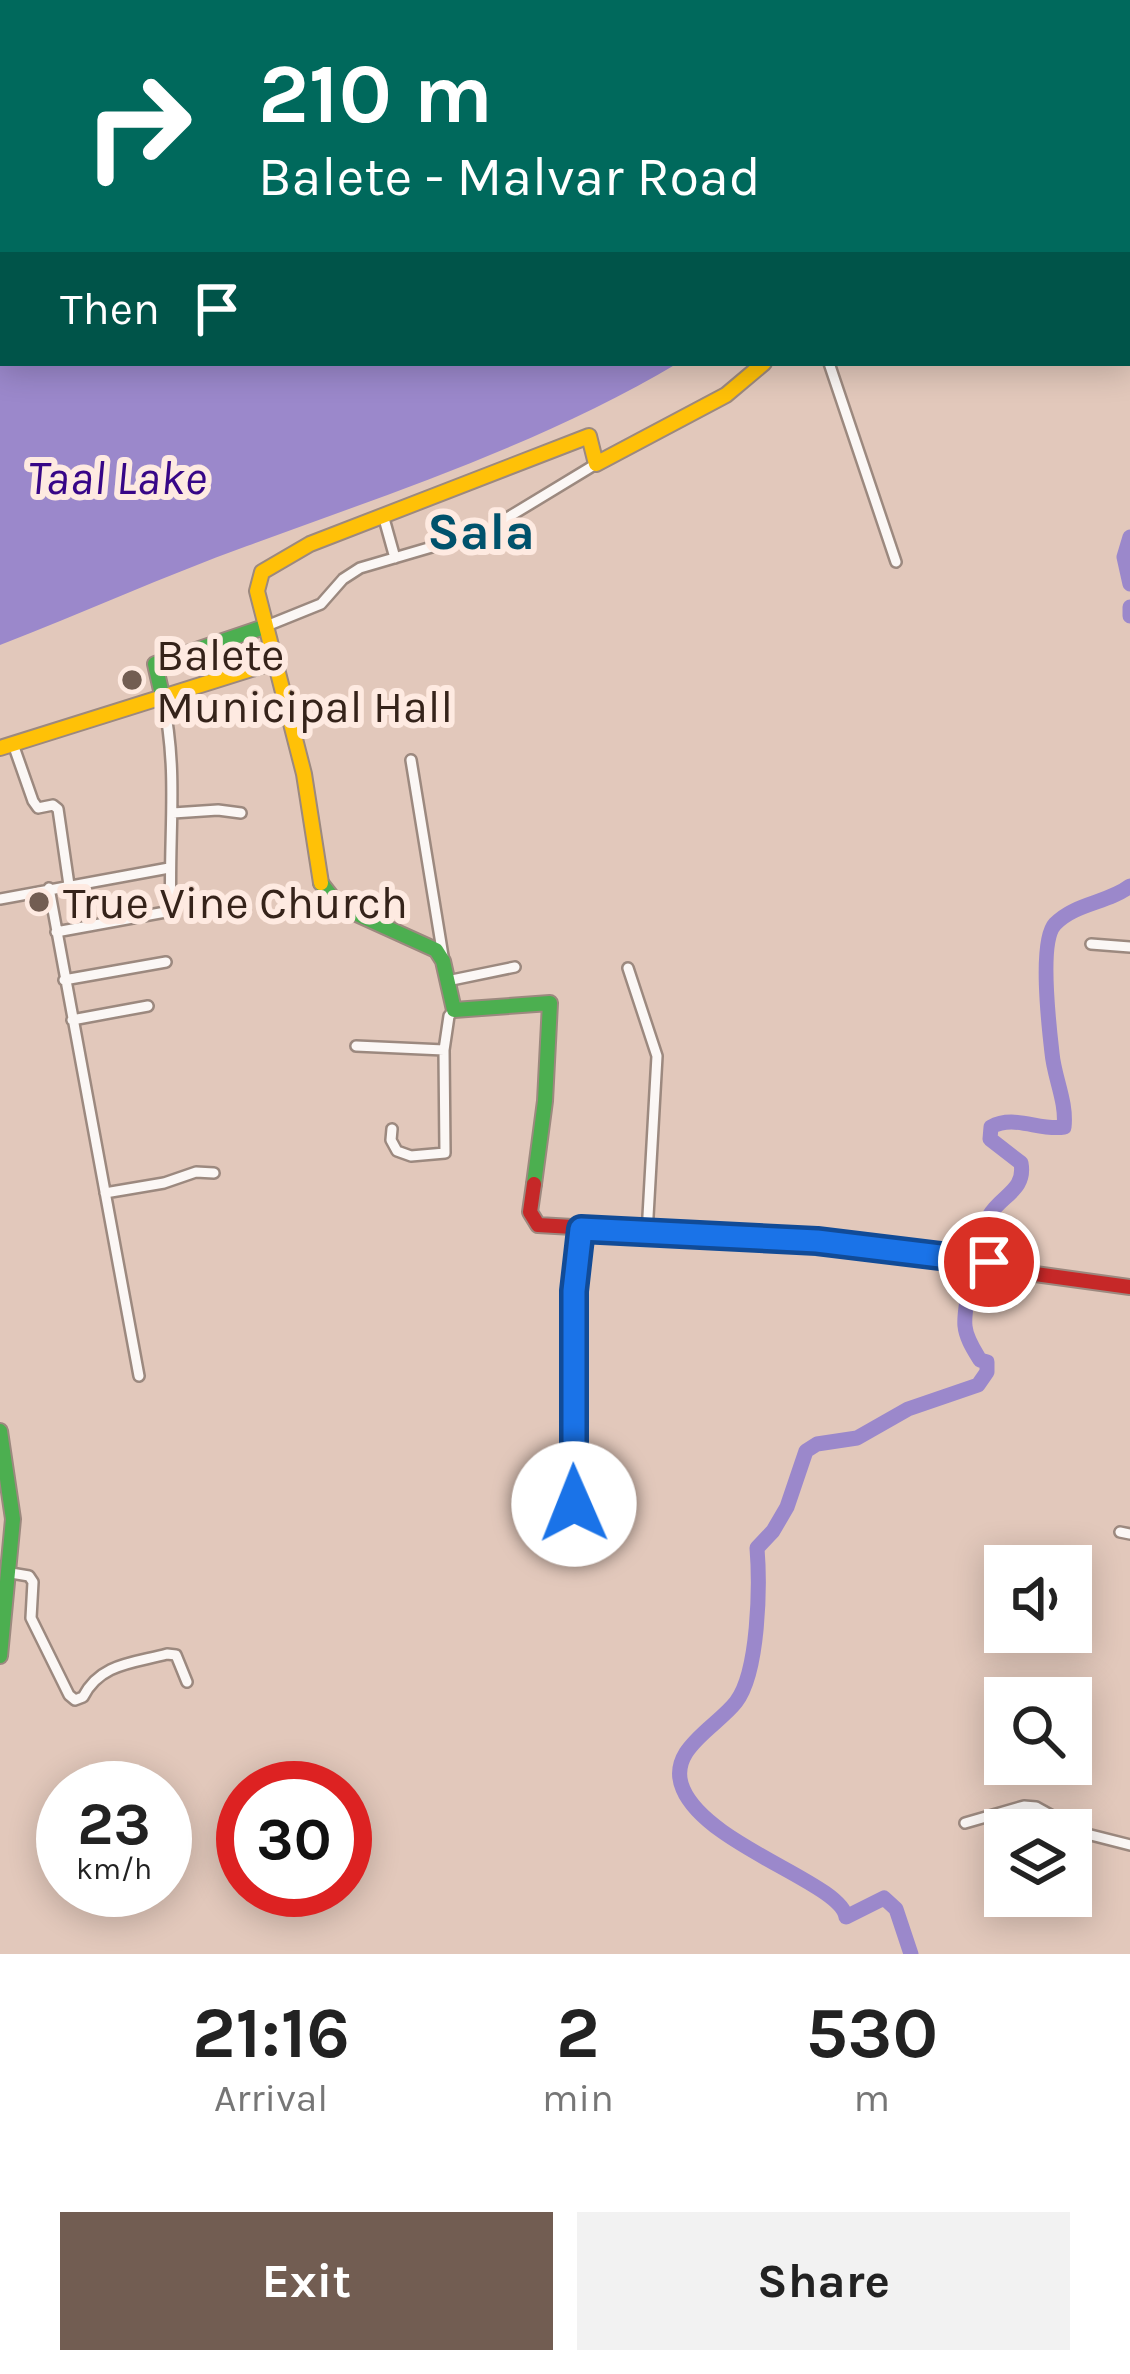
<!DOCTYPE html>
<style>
:root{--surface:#fff;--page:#f2f2f2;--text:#222;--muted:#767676;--accent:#725d52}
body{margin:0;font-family:Karla,sans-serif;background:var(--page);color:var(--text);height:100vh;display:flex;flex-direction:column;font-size:45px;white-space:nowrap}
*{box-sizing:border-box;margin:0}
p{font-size:39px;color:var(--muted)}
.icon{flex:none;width:66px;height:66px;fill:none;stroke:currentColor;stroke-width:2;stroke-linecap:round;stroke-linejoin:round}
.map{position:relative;height:1954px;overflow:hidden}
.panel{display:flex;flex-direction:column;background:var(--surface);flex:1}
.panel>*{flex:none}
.hud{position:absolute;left:0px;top:0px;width:1131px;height:366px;box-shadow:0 6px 30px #0003;background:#00695c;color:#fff;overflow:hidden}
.tools{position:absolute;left:984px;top:1545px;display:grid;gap:24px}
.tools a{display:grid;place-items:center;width:108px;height:108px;border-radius:0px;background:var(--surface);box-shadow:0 6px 30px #0003;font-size:60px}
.speed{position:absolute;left:36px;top:1761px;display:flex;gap:24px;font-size:60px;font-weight:700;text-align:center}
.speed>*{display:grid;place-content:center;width:156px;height:156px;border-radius:50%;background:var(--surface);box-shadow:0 6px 30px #0003;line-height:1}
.speed small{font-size:30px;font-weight:400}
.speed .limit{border:18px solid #d22;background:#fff;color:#111}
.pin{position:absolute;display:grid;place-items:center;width:102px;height:102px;color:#fff;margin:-51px;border:6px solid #fff;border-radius:50%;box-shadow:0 3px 12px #0007}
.me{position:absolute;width:132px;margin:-66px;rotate:359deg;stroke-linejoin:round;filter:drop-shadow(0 0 9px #0008)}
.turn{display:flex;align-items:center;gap:42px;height:252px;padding:0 60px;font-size:54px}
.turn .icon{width:156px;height:156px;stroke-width:2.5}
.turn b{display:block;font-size:84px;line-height:102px}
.then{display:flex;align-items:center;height:114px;padding:0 60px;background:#0003;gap:24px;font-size:45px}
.eta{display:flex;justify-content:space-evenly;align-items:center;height:204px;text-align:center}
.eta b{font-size:72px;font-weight:700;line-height:84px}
.primary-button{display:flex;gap:24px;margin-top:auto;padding:24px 60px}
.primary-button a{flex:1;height:138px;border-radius:0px;background:var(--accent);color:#fff;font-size:48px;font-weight:700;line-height:138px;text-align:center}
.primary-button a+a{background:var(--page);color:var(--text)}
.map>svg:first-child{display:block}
</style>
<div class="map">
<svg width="1130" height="1954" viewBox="0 0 1130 1954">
<rect width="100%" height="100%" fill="#e2c8bb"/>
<path fill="#9b88cb" d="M0,0H964L3,3V363H678C544,443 394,492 247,546C164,576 83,613 0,645Z"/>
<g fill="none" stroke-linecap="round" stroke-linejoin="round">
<path stroke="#9b88cb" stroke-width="15" d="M1029,0L1034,3
M1128,113L1130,116
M1130,537L1124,557L1130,584
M1130,607V616
M911,1954L896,1909L884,1898L846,1917C841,1883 707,1846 683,1789C666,1750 716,1728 736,1702C759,1672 760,1585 757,1548L773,1531L787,1507L806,1451L817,1444L857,1438L908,1409L978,1385L987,1372V1362L980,1360C974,1350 966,1338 965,1326C963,1309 980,1231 989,1216C1001,1195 1026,1191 1021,1163L990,1139L991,1127C1014,1114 1039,1131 1064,1127C1067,1102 1054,1077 1052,1053C1049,1027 1039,941 1055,924C1075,903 1108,903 1130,886"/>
<path stroke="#bfa79b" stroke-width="9" stroke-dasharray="9 4.5" stroke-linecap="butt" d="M466,537L502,521"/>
<g stroke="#9c897f" stroke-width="14">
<path id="street" d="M829,363L896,562
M383,515L395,558
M502,521L596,464
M264,627L321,604L343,579L360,568L466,537
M13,744L33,801L38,808L53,805L58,809L69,885
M411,760L443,956
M173,813L218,810L241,813
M49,888L139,1376
M0,899L169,868
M56,932L171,911C168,836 179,775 163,699
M1091,944L1130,947
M628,968L657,1056L647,1234
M64,980L166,962
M447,981L515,967
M72,1020L148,1006
M356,1046L444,1050L449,1016L454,1010
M392,1129L391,1140L397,1151L411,1156L445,1153L444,1050
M105,1193L164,1183L196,1172L214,1173
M574,1505L575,1291L581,1230
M1120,1532L1130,1534
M11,1573L29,1576L33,1582L31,1618L69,1695L75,1700L83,1697C100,1663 134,1663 167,1654L176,1655L187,1682
M965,1823L1024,1806L1036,1807L1083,1833L1130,1845"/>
</g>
<g stroke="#9c897f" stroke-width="18">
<path id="fast" d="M163,699L155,664L264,627
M321,883L339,906L436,950L443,961L454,1010L550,1003L545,1101L534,1184
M0,1431L13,1519L0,1656"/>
</g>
<g stroke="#9c897f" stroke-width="18">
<path id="slow" d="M0,748L274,662
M321,883L304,774L257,591L262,572L310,544L589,436L596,464L726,395L764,363"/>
</g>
<g stroke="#9c897f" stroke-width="18">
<path id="jam" d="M1128,52L1130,51
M534,1184L530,1212L538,1225L817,1241L932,1253L1028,1273L1130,1287"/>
</g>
<use href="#street" stroke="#fbf7f5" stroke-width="9"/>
<use href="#fast" stroke="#4caf50" stroke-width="14"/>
<use href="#slow" stroke="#ffc107" stroke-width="14"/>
<use href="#jam" stroke="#c62828" stroke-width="14"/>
</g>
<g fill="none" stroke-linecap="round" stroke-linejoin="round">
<g stroke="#114b97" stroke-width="30">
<path id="route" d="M574,1504V1291L581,1229L817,1241L989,1262"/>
</g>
<use href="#route" stroke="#1a73e8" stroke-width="21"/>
</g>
<g fill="#725d52" stroke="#feeae1" stroke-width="4.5">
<circle cx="132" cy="680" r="12"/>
<circle cx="39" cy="902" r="12"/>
</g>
<g text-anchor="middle" stroke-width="12" stroke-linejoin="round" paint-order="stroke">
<g font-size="45" fill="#35231a" stroke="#feeae1" text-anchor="start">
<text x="156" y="670">Balete<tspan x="156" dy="52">Municipal Hall</tspan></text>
<text x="63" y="918">True Vine Church</text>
</g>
<g font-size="48" font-style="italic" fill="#370687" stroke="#feeae1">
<text x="117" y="494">Taal Lake</text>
</g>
<g font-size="51" font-weight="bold" fill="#00526c" stroke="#feeae1">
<text x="481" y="549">Sala</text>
</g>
</g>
</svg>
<div class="tools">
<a><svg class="icon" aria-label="sound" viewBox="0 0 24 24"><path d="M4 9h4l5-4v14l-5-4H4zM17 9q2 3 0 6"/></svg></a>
<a><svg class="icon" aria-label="search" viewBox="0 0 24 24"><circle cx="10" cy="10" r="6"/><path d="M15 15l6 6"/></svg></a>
<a><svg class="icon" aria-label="layers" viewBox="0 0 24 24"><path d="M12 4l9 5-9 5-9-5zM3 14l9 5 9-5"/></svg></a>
</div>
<div class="speed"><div>23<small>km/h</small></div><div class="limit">30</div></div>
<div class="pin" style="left:989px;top:1262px;background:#d93025"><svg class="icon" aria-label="arrive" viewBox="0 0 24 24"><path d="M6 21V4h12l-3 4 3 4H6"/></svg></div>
<svg class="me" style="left:574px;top:1504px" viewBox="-20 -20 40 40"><circle r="19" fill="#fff"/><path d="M0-13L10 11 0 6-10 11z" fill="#1a73e8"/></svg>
<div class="hud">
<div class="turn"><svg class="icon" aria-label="right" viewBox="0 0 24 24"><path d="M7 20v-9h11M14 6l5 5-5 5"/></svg><div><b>210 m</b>Balete - Malvar Road</div></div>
<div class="then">Then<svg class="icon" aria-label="arrive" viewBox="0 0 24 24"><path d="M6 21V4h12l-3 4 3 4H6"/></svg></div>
</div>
</div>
<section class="panel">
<div class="eta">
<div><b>21:16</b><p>Arrival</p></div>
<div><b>2</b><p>min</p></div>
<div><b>530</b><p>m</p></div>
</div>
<div class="primary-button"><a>Exit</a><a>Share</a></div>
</section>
